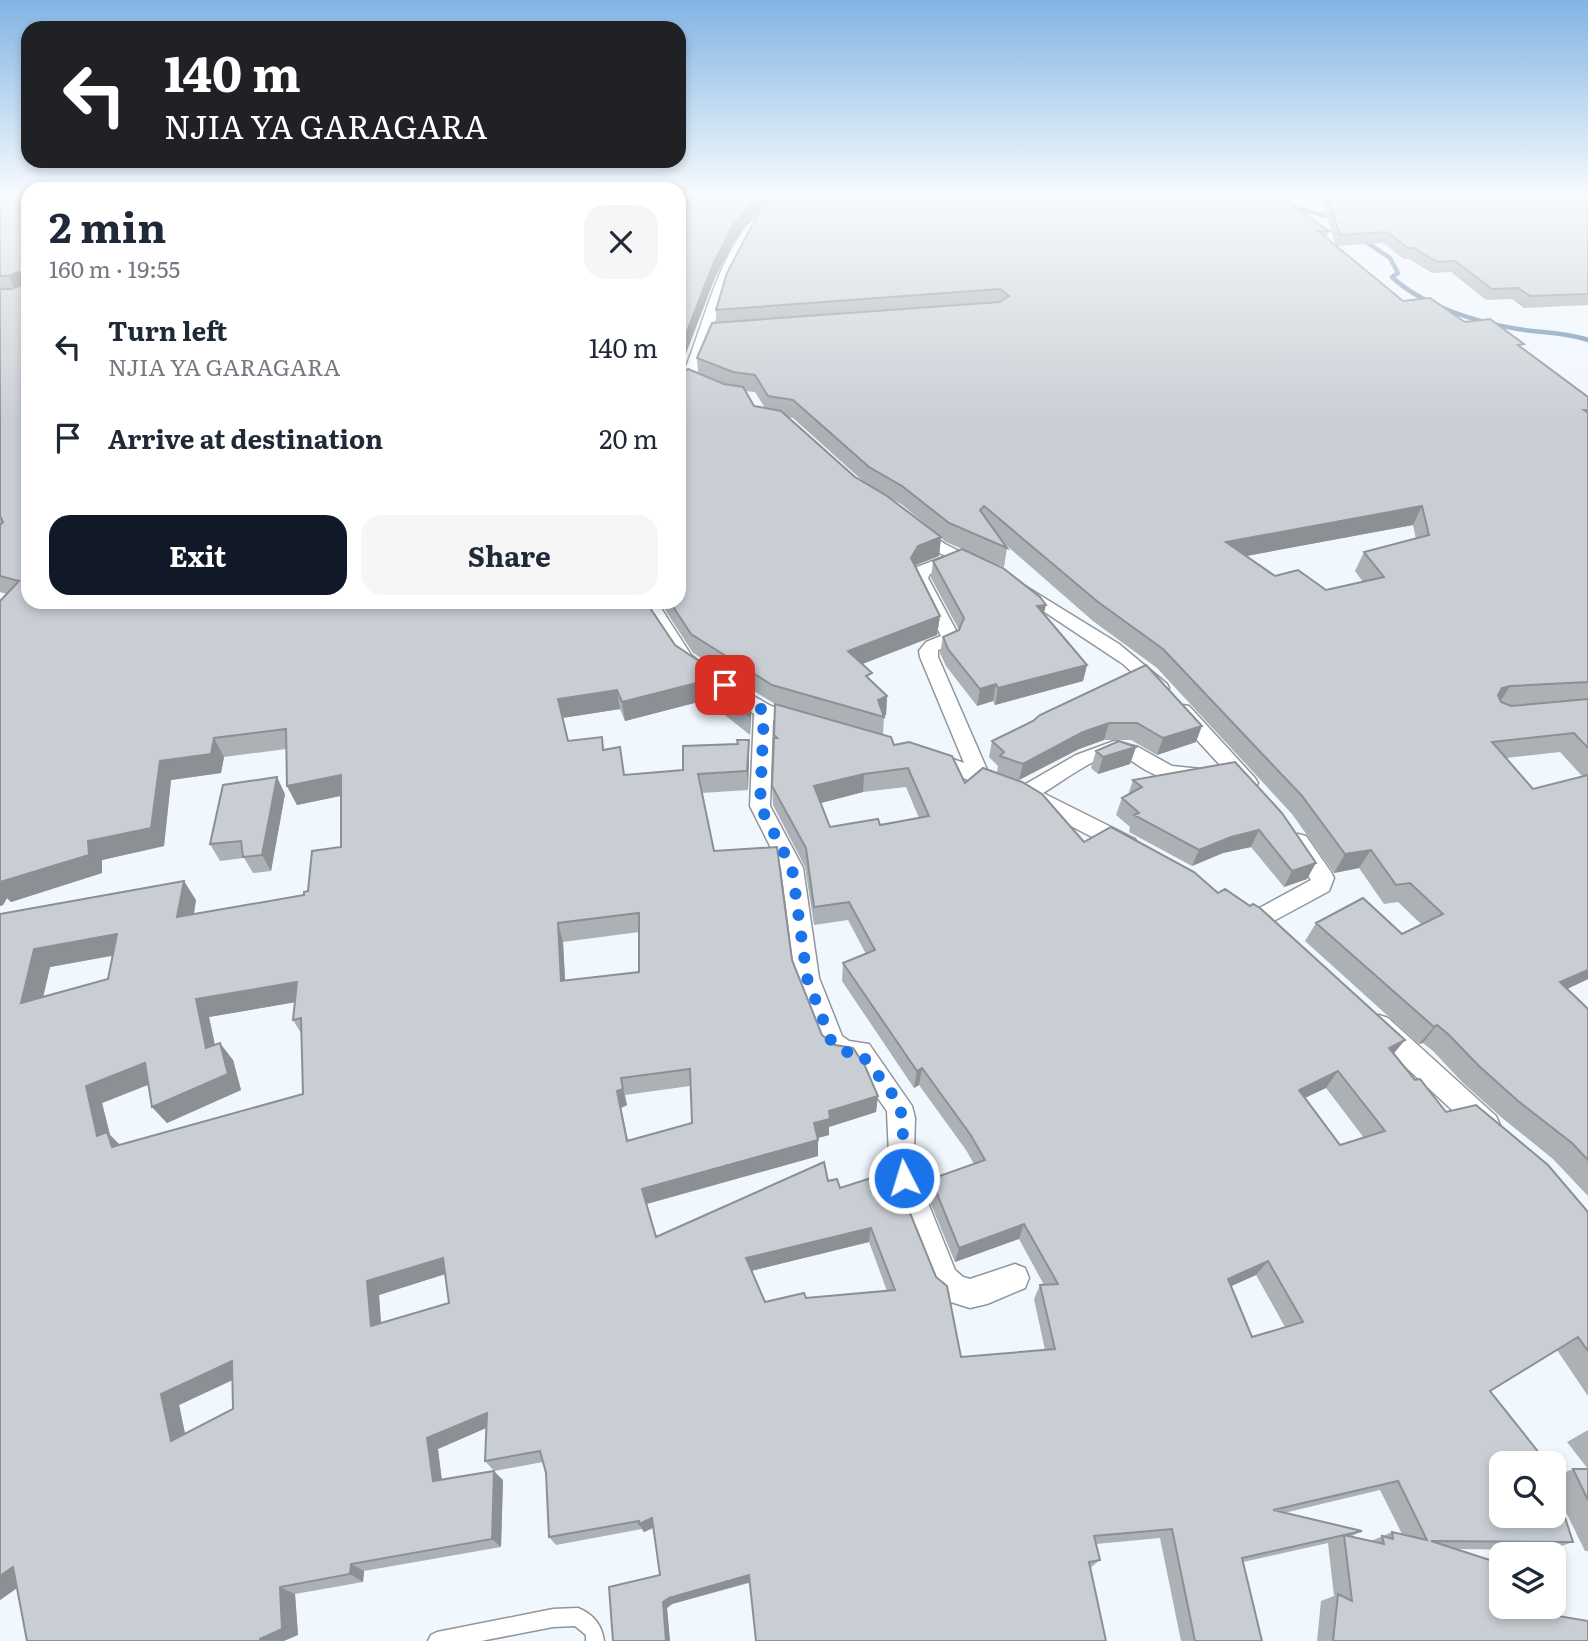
<!DOCTYPE html>
<meta charset="utf-8">
<style>
:root{--surface:#fff;--page:#f6f6f7;--text:#1f2937;--muted:#747a83;--accent:#111827}
body{margin:0;font-family:Literata,serif;background:var(--page);color:var(--text);height:100vh;display:flex;flex-direction:column;font-size:26px;white-space:nowrap}
*{box-sizing:border-box;margin:0}
p{font-size:23px;color:var(--muted)}
.icon{flex:none;width:38px;height:38px;fill:none;stroke:currentColor;stroke-width:2;stroke-linecap:round;stroke-linejoin:round}
.map{position:relative;flex:1;overflow:hidden}
.side{position:absolute;left:21px;top:182px;width:665px;height:427px;display:flex;flex-direction:column;background:var(--surface);border-radius:21px;box-shadow:0 4px 10px #0003}
.side>*{flex:none}
.banner{position:absolute;left:21px;top:21px;width:665px;height:147px;border-radius:21px;box-shadow:0 4px 10px #0003;background:#202124;color:#fff;overflow:hidden}
.fabs{position:absolute;left:1489px;top:1451px;display:grid;gap:14px}
.fabs a{display:grid;place-items:center;width:77px;height:77px;border-radius:14px;background:var(--surface);box-shadow:0 4px 10px #0003;font-size:35px}
.pin{position:absolute;display:grid;place-items:center;width:60px;height:60px;color:#fff;margin:-30px;border-radius:14px;box-shadow:0 4px 10px #0006}
.me{position:absolute;width:77px;margin:-38px;rotate:355deg;stroke-linejoin:round;filter:drop-shadow(0 0 5px #0008)}
.turn{display:flex;align-items:center;gap:24px;height:147px;padding:0 28px;font-size:32px}
.turn .icon{width:91px;height:91px;stroke-width:2.5}
.turn b{display:block;font-size:49px;line-height:60px}
.round{display:grid;place-items:center;flex:none;width:74px;height:74px;border-radius:21px;background:var(--page)}
.summary{display:flex;align-items:center;justify-content:space-between;height:119px;padding:0 28px}
h1{font-size:42px;font-weight:700;line-height:52px}
.button{display:flex;gap:14px;margin-top:auto;padding:14px 28px}
.button a{flex:1;height:80px;border-radius:21px;background:var(--accent);color:#fff;font-size:28px;font-weight:700;line-height:80px;text-align:center}
.button a+a{background:var(--page);color:var(--text)}
ul{padding:0;list-style:none}
li{display:flex;align-items:center;gap:21px;height:91px;padding:0 28px}
li div{flex:1}
li b{display:block;font-size:26px}
li em{font-style:normal}
.map>svg:first-child{display:block}
</style>
<div class="map">
<svg width="1588" height="1641" viewBox="0 0 1588 1641">
<rect width="100%" height="100%" fill="#f0f7fd"/>
<g fill="none" stroke-linecap="round" stroke-linejoin="round">
<path stroke="#6d8eab" stroke-width="4.5" d="M1295,195L1287,199L1297,209L1336,218
M1369,236L1366,242L1390,258L1398,273L1392,277C1423,306 1476,322 1518,329C1541,333 1565,332 1588,340"/>
<g stroke="#90969c" stroke-width="3">
<path id="lane" d="M578,1608C593,1614 602,1625 604,1641H586V1635L575,1626L553,1627L481,1641H428L431,1635L437,1632L553,1609Z"/>
</g>
<g stroke="#90969c" stroke-width="3">
<path id="street" d="M786,195H798L756,228L725,288L708,345L695,379L679,388V379L682,377C702,329 715,267 747,225C756,214 774,204 786,195Z
M919,526L945,544L987,565L979,570L960,562L930,574L928,578L959,636L956,644L938,650V657L988,772L1024,785L1076,755L1114,741L1138,747L1172,766L1201,769L1204,774L1201,779C1179,786 1158,778 1139,766C1132,761 1124,755 1115,755C1095,756 1060,783 1043,793L1135,839L1138,845L1135,851L1127,853L1119,851L1019,799L926,764L923,759L926,754L933,752L964,763L920,657L919,651L926,642L941,636L912,578L917,567L946,556L933,550L913,534L911,531Z
M1025,586L1119,644L1167,684L1169,688L1167,692H1153L1123,664L1019,595L1016,591L1019,587Z
M639,602H657L691,655L706,667L703,671C678,678 652,621 639,602Z
M727,681L771,706L808,717L811,722L808,727L801,729L773,720L770,806L803,868L819,978L842,1036L849,1041L869,1044L912,1106L915,1118L914,1152L918,1178L955,1270L963,1277L970,1279L1015,1264L1025,1268L1029,1278L1025,1288L987,1304L970,1308L951,1302L935,1290L890,1178L887,1111L853,1063L836,1060L824,1051L795,978L781,868L750,806L754,714L720,691L718,687L720,683Z
M1182,705L1189,706L1255,778L1258,783L1255,788L1248,790L1241,788L1175,716L1172,711L1175,706Z
M1298,834L1306,836L1331,872L1334,878L1329,891L1268,924L1260,927L1252,924L1249,918L1252,912L1311,880L1287,842L1290,836Z
M1379,1015L1388,1018L1496,1116L1500,1125L1496,1134L1487,1137L1478,1134L1370,1034L1367,1026L1370,1018Z"/>
</g>
<use href="#lane" fill="#fff" fill-rule="evenodd"/>
<use href="#street" fill="#fff" fill-rule="evenodd"/>
</g>
<path fill="#acb1b6" fill-rule="evenodd" d="M0,195H28V602L675,645L751,715L750,735L706,700L625,721L620,709L563,718L568,741L602,737L604,749L624,775L683,770L749,759L748,790L702,793L714,851L792,960L822,1035L878,1096L876,1112L829,1127V1135L818,1138V1156L647,1204L656,1237L828,1181L840,1188L893,1171L961,1357L1045,1350L1034,1299L1040,1285H1044L1019,1239L955,1262L927,1195L931,1179L974,1164L966,1150L919,1085L914,1088L842,981L843,963L866,954L848,920L814,925L805,867L773,805L772,786L775,704L693,653L660,602H679L698,374L697,358L716,322V310L1276,196L1329,231L1326,238L1403,301L1465,322L1522,348L1588,397V979L1567,989L1588,1009V1196L1553,1159L1501,1117L1463,1083L1433,1051L1423,1043L1419,1044L1305,941L1316,923L1402,934L1421,924L1398,902L1384,904L1359,868L1334,873L1292,814L1157,668L1093,621L1006,545L1007,548L1004,567L946,542L941,538L939,556L916,565L915,566L940,616L937,635L862,664L871,681L887,696L886,715L884,716L883,735L894,745L965,783L1084,842L1394,1054L1415,1080L1446,1112L1588,1212V1396L1557,1350L1490,1391L1554,1516V1477L1573,1469H1588L1567,1442L1588,1430V1551H1585L1557,1494L1573,1542L1550,1550L1456,1549L1558,1616L1588,1641H1317L1321,1601L1334,1596L1328,1543L1243,1562L1262,1641H1181L1160,1538L1096,1544L1100,1560L1090,1568L749,1583L672,1604L667,1608L670,1641H613L660,1575L654,1528L644,1532L642,1529L556,1545L549,1537L546,1473L543,1462L494,1471L485,1461L486,1428L438,1449L442,1480H503L501,1547L364,1571L363,1582L295,1594L298,1635L17,1588L0,1600V914L196,900L194,914L304,895L341,847V796L297,805L287,786L286,749L224,757L221,773L171,780L164,846L102,860V873L11,902L7,898L3,905L0,906V601L7,594L0,592ZM745,391L755,392L765,408L754,406ZM788,417L793,418L865,483L855,477ZM888,497L901,504L934,531ZM1413,525L1416,539L1364,552L1355,571L1363,582L1326,590L1275,576L1246,556ZM1560,752L1582,776L1533,789L1506,758ZM906,787L919,818L880,825L830,827L821,803L863,792ZM639,932V972L565,980L563,942ZM112,956L108,979L43,996L50,967ZM295,1002L293,1020L301,1033L303,1094L120,1145L110,1135L102,1103L148,1085L152,1107L167,1123L241,1090L233,1060L215,1045L209,1017ZM690,1086L692,1123L628,1140L621,1108L627,1105L625,1095ZM1326,1088L1364,1138L1340,1145L1305,1098ZM869,1242L887,1291L765,1302L751,1271ZM445,1274L449,1303L381,1323L379,1295ZM1256,1275L1285,1327L1252,1337L1231,1286ZM233,1380V1409L185,1434L179,1405ZM1380,1490L1402,1534L1392,1532L1371,1541L1350,1537L1362,1531L1284,1513Z
M1320,195H1588V305L1524,308L1512,299L1486,300L1451,272L1432,273L1409,259H1404L1383,243L1336,246Z
M933,561L1044,615L1087,665L1083,681L995,705L993,701L977,706L946,666L940,653L943,637L959,630L931,578Z
M1146,665L1196,742L1157,755L1131,740H1104L1079,749L1019,780L997,772L998,766L989,757L992,741Z
M1136,747L1130,764L1098,774L1091,768L1096,751Z
M1235,762L1307,879L1284,887L1251,847L1223,853L1192,866L1129,832L1130,827L1116,815L1122,798L1128,795L1133,780Z
M285,794L271,871L253,873L244,858L220,861L210,844Z"/>
<path fill="#8c9094" d="M759,195H781L759,211L734,241L715,278L679,372V352L714,262L733,225Z
M19,272L27,289L17,292L8,276Z
M1422,506L1413,525L1219,561L1226,542Z
M941,537L939,556L916,565L910,577L911,558L918,546Z
M1046,605L1042,621L1037,606Z
M940,616L937,635L847,670L848,651Z
M1087,665L1083,681L995,705L998,688Z
M704,681L706,700L625,721L622,702Z
M996,684L993,701L977,706L980,689Z
M1510,686L1498,705L1490,707L1502,688Z
M617,690L620,709L562,718L558,699Z
M751,696V715L750,735V716Z
M887,696L886,715L883,717L878,700Z
M1109,723L1104,740L1079,749L1019,780L1023,764L1083,732Z
M1202,726L1196,742L1157,755L1163,738Z
M214,738L224,757L221,773L171,780L164,846L102,860V873L11,902L7,898L3,905L0,906V865L88,841L160,761Z
M749,740V759L748,790L747,771Z
M1136,747L1130,764L1098,774L1103,757Z
M864,774L863,792L813,805L814,786Z
M341,775L349,794L297,805L287,786Z
M277,777L285,794L271,871L262,855Z
M1259,830L1251,847L1223,853L1192,866L1199,850L1231,837Z
M1371,850L1359,868L1334,873L1345,854Z
M1316,863L1307,879L1284,887L1292,871Z
M184,881L196,900L190,936L177,917Z
M558,923L563,942L566,998L561,981Z
M117,934L131,952L50,967L38,1020L21,1003L34,949Z
M1588,970V979L1544,1000L1560,982Z
M297,982L308,1000L209,1017L219,1065L206,1048L196,999Z
M1437,1025L1423,1043L1419,1044L1434,1027Z
M1405,1040L1391,1057L1389,1048Z
M220,1043L233,1060L241,1090L167,1123L152,1107Z
M145,1063L160,1080L102,1103L110,1135L123,1148H113L97,1136L86,1086Z
M922,1068L919,1085L914,1088L917,1071Z
M1338,1071L1326,1088L1287,1106L1299,1090Z
M623,1089L627,1105L621,1108L631,1156L617,1091Z
M878,1096L876,1112L829,1127V1135L814,1139V1123L829,1111Z
M818,1140V1156L646,1204L642,1189Z
M1024,1224L1019,1239L955,1262L959,1248Z
M871,1228L869,1242L747,1272L746,1258Z
M443,1258L452,1272L379,1295L382,1339L371,1326L367,1281Z
M1268,1261L1256,1275L1216,1293L1228,1279Z
M232,1361L247,1373L179,1405L189,1452L171,1441L161,1394Z
M487,1413L495,1424L438,1449L443,1491L433,1481L427,1438Z
M494,1471L503,1480L501,1547L492,1539Z
M652,1518L656,1526L644,1532L639,1524Z
M351,1564L364,1571L363,1582L350,1574Z
M13,1567L36,1575L0,1600V1576Z
M749,1575L750,1582L672,1604L667,1608L670,1641H666L663,1602L669,1598Z
M280,1587L295,1594L298,1635L284,1641H260V1639Z"/>
<path fill="#c8ced4" stroke="#8c9094" stroke-width="2" fill-rule="evenodd" d="M0,195H28V602H646L675,645L751,696L750,716L704,681L622,702L617,690L558,699L568,741L602,737L603,750L620,747L624,775L683,770V746L738,744L737,740H749L747,771L698,774L714,851L777,847L792,960L822,1035L835,1045L853,1048L865,1066L878,1096L829,1111L830,1119L814,1123L818,1140L642,1189L656,1237L824,1162L828,1181L837,1179L840,1188L893,1171L936,1277L947,1286L961,1357L1055,1349L1040,1285L1058,1284L1024,1224L959,1248L931,1179L985,1160L970,1134L922,1068L917,1071L843,963L875,950L849,902L814,907L806,848L772,786L774,738H777L774,735L775,704L891,737L894,745L909,742L952,756L965,783L983,768L1022,782L1042,794L1084,842L1111,827L1194,872L1218,893L1225,889L1250,906L1253,904L1260,908L1405,1040L1389,1048L1415,1080L1420,1079L1446,1112L1476,1105L1548,1165L1588,1212V1351L1578,1337L1490,1391L1547,1463H1502V1516H1554V1484L1573,1542L1431,1541L1502,1564V1606H1554V1591L1558,1616L1588,1621V1641H1333L1338,1594L1352,1601L1344,1535L1384,1544L1382,1536L1393,1539L1392,1532L1427,1540L1398,1481L1273,1510L1362,1531L1242,1558L1262,1641H1195L1172,1529L1094,1536L1100,1560L1089,1562L1106,1641H756L749,1575L669,1598L663,1602L666,1641H613L609,1587L660,1575L652,1518L639,1524V1521L549,1537L546,1473L540,1451L485,1461L487,1413L427,1438L433,1481L494,1471L492,1539L351,1564L350,1574L280,1587L282,1629L260,1639V1641H27L13,1567L0,1576V914L184,881L177,917L304,895V892L308,891L312,851L341,847V775L287,786L286,729L214,738L211,754L160,761L151,828L88,841L89,855L0,882V601L19,581L0,576V525L3,522L0,516V289H11L21,285L22,275L19,272L8,276H0ZM908,768L929,816L880,825L878,819L830,827L814,786L864,774ZM639,913V972L561,981L558,923ZM117,934L108,979L21,1003L34,949ZM297,982L293,1020L301,1018L303,1094L112,1147L107,1132L97,1136L86,1086L145,1063L152,1107L228,1074L220,1043L206,1048L196,999ZM690,1069L692,1123L627,1141L617,1091L623,1089L621,1078ZM1338,1071L1385,1131L1340,1145L1299,1090ZM871,1228L895,1290L806,1298L804,1293L765,1302L746,1258ZM443,1258L449,1303L371,1326L367,1281ZM1268,1261L1303,1322L1252,1337L1228,1279ZM232,1361L233,1409L171,1441L161,1394Z
M679,195H759L733,225L714,262L679,352Z
M783,195H1276L1329,231H1318L1403,301L1430,298L1465,322L1490,319L1524,344L1518,345L1588,397V410H1584L1588,413V682L1510,686L1502,688L1498,695L1501,702L1511,706L1588,699V748L1574,733L1492,742L1533,789L1588,775V970L1560,982L1588,1009V1160L1572,1143L1518,1101L1479,1066L1448,1034L1437,1025L1434,1027L1316,923L1363,898L1402,934L1443,914L1410,883L1396,885L1371,850L1345,854L1302,796L1163,649L1098,602L984,506L980,510L1007,548L949,523L902,486L869,467L793,400L768,396L755,375L733,372L697,358L712,323L1000,302L1009,296L1000,289L716,310L727,273L758,214ZM1422,506L1429,535L1364,552L1384,577L1326,590L1298,570L1275,576L1226,542Z
M1327,195H1554L1588,205V294L1530,296L1518,288L1492,289L1455,261L1437,262L1414,248H1408L1387,232L1340,235Z
M688,369L724,384L743,387L754,406L781,411L855,477L887,496L941,537L918,546L911,558L940,616L848,651L872,673L866,676L887,696L878,700L884,717L772,685L691,634L670,602H679V373Z
M962,549L1003,568L1040,597L1046,605L1037,606L1087,665L998,688L996,684L980,689L948,649L943,637L959,630L964,618L933,561Z
M1146,665L1202,726L1163,738L1137,723H1109L1083,732L1023,764L1000,756L1004,752L992,741L1033,721L1040,715Z
M1119,741L1136,747L1103,757L1096,751Z
M1235,762L1282,813L1316,863L1292,871L1259,830L1231,837L1199,850L1134,815L1139,813L1122,798L1142,787L1133,780Z
M277,777L262,855L243,857L241,841L210,844L223,785Z
M1573,1469H1588V1500Z"/>
<linearGradient id="sky" x2="0" y2="1"><stop stop-color="#81b4e3"/><stop offset="0.46" stop-color="#f8fbfe"/><stop offset="1" stop-color="#f8fbfe" stop-opacity="0"/></linearGradient>
<rect width="1588" height="425" fill="url(#sky)"/>
<g fill="none" stroke-linecap="round" stroke-linejoin="round">
<path stroke="#1a73e8" stroke-width="12" stroke-dasharray="0 21.6" d="M725,685L764,711L760,806L792,868L807,978L832,1043L845,1052H860C872,1069 890,1087 899,1106C905,1118 902,1161 904,1178"/>
</g>
</svg>
<div class="fabs">
<a><svg class="icon" aria-label="search" viewBox="0 0 24 24"><circle cx="10" cy="10" r="6"/><path d="M15 15l6 6"/></svg></a>
<a><svg class="icon" aria-label="layers" viewBox="0 0 24 24"><path d="M12 4l9 5-9 5-9-5zM3 14l9 5 9-5"/></svg></a>
</div>
<div class="pin" style="left:725px;top:685px;background:#d93025"><svg class="icon" aria-label="arrive" viewBox="0 0 24 24"><path d="M6 21V4h12l-3 4 3 4H6"/></svg></div>
<svg class="me" style="left:904px;top:1178px" viewBox="-20 -20 40 40"><circle r="17" fill="#1a73e8" stroke="#fff" stroke-width="3"/><path d="M0-11L8 9 0 5-8 9z" fill="#fff"/></svg>
<div class="banner">
<div class="turn"><svg class="icon" aria-label="left" viewBox="0 0 24 24"><path d="M17 20v-9H6M10 6l-5 5 5 5"/></svg><div><b>140 m</b>NJIA YA GARAGARA</div></div>
</div>
<section class="side">
<div class="summary"><div><h1>2 min</h1><p>160 m · 19:55</p></div><a class="round"><svg class="icon" aria-label="close" viewBox="0 0 24 24"><path d="M6 6l12 12M18 6L6 18"/></svg></a></div>
<ul>
<li><svg class="icon" aria-label="left" viewBox="0 0 24 24"><path d="M17 20v-9H6M10 6l-5 5 5 5"/></svg><div><b>Turn left</b><p>NJIA YA GARAGARA</p></div><em>140 m</em></li>
<li><svg class="icon" aria-label="arrive" viewBox="0 0 24 24"><path d="M6 21V4h12l-3 4 3 4H6"/></svg><div><b>Arrive at destination</b></div><em>20 m</em></li>
</ul>
<div class="button"><a>Exit</a><a>Share</a></div>
</section>
</div>
